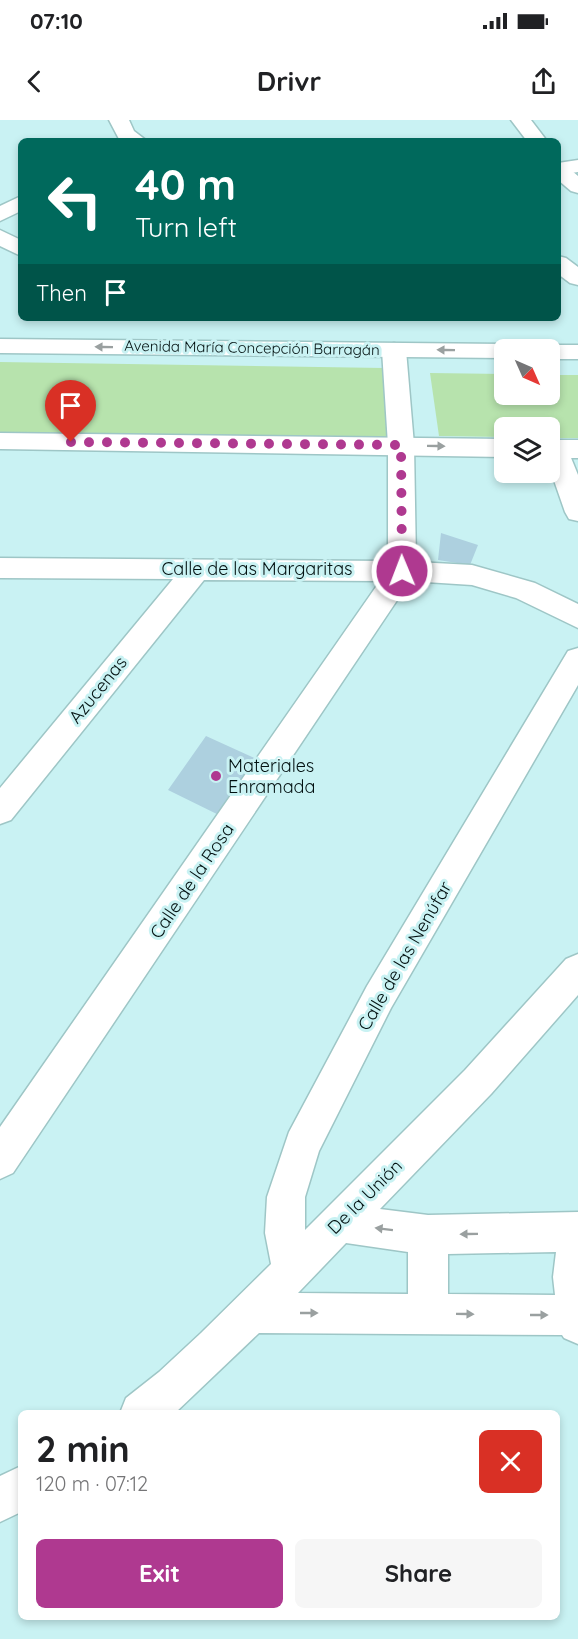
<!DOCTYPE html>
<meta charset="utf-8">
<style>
:root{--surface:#fff;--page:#f6f6f6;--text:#202124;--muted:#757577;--accent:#af3990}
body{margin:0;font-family:Quicksand,sans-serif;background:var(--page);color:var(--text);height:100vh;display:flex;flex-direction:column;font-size:22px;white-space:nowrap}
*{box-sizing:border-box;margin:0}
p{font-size:20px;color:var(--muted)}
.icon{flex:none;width:33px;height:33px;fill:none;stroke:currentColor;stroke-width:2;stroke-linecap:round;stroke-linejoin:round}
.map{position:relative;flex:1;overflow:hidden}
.panel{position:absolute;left:18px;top:1290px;width:542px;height:210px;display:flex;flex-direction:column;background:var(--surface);border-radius:9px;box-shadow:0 3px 9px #0003}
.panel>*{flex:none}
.guide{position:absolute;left:18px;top:18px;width:543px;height:183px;border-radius:9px;box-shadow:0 3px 9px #0003;background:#00695c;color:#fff;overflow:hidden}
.needle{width:39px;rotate:135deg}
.tools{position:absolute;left:494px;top:219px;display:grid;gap:12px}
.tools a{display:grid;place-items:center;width:66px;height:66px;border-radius:9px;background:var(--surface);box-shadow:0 3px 9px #0003;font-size:30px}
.pin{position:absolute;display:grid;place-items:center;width:51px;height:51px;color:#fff;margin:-62px -26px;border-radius:50% 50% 50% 0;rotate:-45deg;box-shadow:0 0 6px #0007}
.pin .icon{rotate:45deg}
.me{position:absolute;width:66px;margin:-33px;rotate:359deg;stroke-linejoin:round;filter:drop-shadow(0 0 4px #0008)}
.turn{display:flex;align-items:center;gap:21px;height:126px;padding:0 18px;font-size:27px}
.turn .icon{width:78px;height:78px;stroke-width:2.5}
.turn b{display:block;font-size:42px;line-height:51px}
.then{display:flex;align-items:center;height:57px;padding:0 18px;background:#0003;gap:12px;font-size:22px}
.round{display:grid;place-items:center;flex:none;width:63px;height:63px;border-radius:9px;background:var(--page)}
.summary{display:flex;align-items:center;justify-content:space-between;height:102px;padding:0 18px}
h1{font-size:36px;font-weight:700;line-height:45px}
.action{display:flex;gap:12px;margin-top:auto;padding:12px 18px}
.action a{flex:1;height:69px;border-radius:9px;background:var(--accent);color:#fff;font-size:24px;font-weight:700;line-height:69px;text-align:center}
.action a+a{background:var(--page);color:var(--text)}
.status{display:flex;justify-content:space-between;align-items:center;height:42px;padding:0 30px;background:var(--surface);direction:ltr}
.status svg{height:16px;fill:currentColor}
header{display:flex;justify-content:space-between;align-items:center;height:78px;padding:0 18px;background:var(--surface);font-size:27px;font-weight:700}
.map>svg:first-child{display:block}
</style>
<div class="status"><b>07:10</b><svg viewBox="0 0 49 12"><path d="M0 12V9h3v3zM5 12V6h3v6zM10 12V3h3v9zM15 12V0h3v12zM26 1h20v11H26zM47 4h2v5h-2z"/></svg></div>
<header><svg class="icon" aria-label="back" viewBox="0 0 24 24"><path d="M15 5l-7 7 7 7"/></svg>Drivr<svg class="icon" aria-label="share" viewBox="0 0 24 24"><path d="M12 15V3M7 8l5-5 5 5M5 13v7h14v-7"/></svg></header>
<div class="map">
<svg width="578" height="1519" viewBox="0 0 578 1519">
<rect width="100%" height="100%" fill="#c9f2f3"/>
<path fill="#b7e3ad" d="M0,242L384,248L388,320L0,315Z
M430,253L504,254V274H549V255H578V318H549V308H504V317L439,316Z"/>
<path fill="#add0df" d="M441,413L478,425L470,445L438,440Z
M206,616L263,642L227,699L168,670Z"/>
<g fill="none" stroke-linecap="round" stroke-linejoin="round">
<g stroke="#9ec6c6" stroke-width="3">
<path id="street" d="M109,0H129L134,11L147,21L119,19Z
M578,40V52L558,55V43Z
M21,76V91L0,101V86Z
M0,110L21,120V136L0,126Z
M558,136L566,138L578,147V165L570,163L558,154Z
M394,223L402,225L406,230L414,325L416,442L472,445L535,463L578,484V508L516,478L472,465L410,461L13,1053L0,1059V1007L380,461L204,460L11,700L0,704V668L173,459L0,458V438L388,441V325L382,230L386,225Z
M556,320L565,323L578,355V401L569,399L565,392L549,346V322Z
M578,528V565L391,888L319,1031L305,1077V1110L465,950L566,839L578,834V875L491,974L380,1089L428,1095L578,1092V1224L564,1218L562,1215L259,1213L175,1293H120L126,1278L159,1252L201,1213L271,1144L265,1113L267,1077L289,1012L367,866L568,531ZM346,1123L408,1132V1174L298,1173ZM556,1132L553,1157L555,1175L448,1174V1134Z
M21,1346V1392L0,1402V1356Z"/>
</g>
<g stroke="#9ec6c6" stroke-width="3">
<path id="secondary" d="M511,0H531L547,21H527Z
M558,43L565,45L578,56V73L571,71L558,60Z
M0,219L504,224L512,226L515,230H504V238L0,233Z
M549,225H578V239H549V230H539Z
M0,313L504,319V337L0,329Z
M549,320H578V338H549Z"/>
</g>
<use href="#street" fill="#fff" fill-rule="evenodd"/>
<use href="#secondary" fill="#fff" fill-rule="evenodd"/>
</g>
<defs><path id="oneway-solid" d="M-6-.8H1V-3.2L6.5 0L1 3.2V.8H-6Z" transform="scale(1.5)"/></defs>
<g fill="#9aa0a0">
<use href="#oneway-solid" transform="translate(104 227) rotate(-179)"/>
<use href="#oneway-solid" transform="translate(446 230) rotate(-179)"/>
<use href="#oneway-solid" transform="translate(436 326) rotate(1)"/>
<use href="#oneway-solid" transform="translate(384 1109) rotate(-173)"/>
<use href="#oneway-solid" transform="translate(469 1114) rotate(179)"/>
<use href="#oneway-solid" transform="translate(309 1193)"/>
<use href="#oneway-solid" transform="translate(465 1194) rotate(1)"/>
<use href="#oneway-solid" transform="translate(539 1195)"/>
</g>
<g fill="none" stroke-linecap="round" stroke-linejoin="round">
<path stroke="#af3990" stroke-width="10" stroke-dasharray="0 18" d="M71,322L401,325L402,451"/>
</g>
<circle fill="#af3990" stroke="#c9f2f3" stroke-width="2" cx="216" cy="656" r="6"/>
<g text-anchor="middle" stroke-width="6" stroke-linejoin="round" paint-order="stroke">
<g font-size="15" fill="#031111" stroke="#c9f2f3">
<text transform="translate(252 228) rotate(1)" y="5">Avenida María Concepción Barragán</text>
</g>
<g font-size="18" fill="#031111" stroke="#c9f2f3">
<text x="257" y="455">Calle de las Margaritas</text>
<text transform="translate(98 570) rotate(-51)" y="6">Azucenas</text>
<text transform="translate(192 761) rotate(-56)" y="6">Calle de la Rosa</text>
<text transform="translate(405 836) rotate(-60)" y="6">Calle de las Nenúfar</text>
<text transform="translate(365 1077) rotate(-45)" y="6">De la Unión</text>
</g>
<g font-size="18" fill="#031111" stroke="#c9f2f3" text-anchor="start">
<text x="228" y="652">Materiales<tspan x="228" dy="21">Enramada</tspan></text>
</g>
</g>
</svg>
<div class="tools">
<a><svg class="needle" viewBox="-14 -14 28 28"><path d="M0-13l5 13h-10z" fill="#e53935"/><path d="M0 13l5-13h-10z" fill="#757577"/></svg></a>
<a><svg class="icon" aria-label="layers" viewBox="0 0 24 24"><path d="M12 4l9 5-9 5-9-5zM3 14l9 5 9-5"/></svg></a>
</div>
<div class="pin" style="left:71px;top:322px;background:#d93025"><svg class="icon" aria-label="arrive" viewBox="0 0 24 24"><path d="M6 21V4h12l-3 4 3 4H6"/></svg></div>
<svg class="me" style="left:402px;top:451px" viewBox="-20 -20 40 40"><circle r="17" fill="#af3990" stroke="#fff" stroke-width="3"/><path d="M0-11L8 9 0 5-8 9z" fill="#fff"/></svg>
<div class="guide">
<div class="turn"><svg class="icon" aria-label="left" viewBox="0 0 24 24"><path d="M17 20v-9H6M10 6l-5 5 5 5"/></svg><div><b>40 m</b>Turn left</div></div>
<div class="then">Then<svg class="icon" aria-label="arrive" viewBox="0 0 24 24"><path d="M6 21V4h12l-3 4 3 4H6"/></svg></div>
</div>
<section class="panel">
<div class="summary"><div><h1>2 min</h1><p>120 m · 07:12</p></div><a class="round" style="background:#d93025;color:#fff"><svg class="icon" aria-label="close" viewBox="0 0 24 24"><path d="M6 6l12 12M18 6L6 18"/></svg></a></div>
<div class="action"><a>Exit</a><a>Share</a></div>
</section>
</div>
